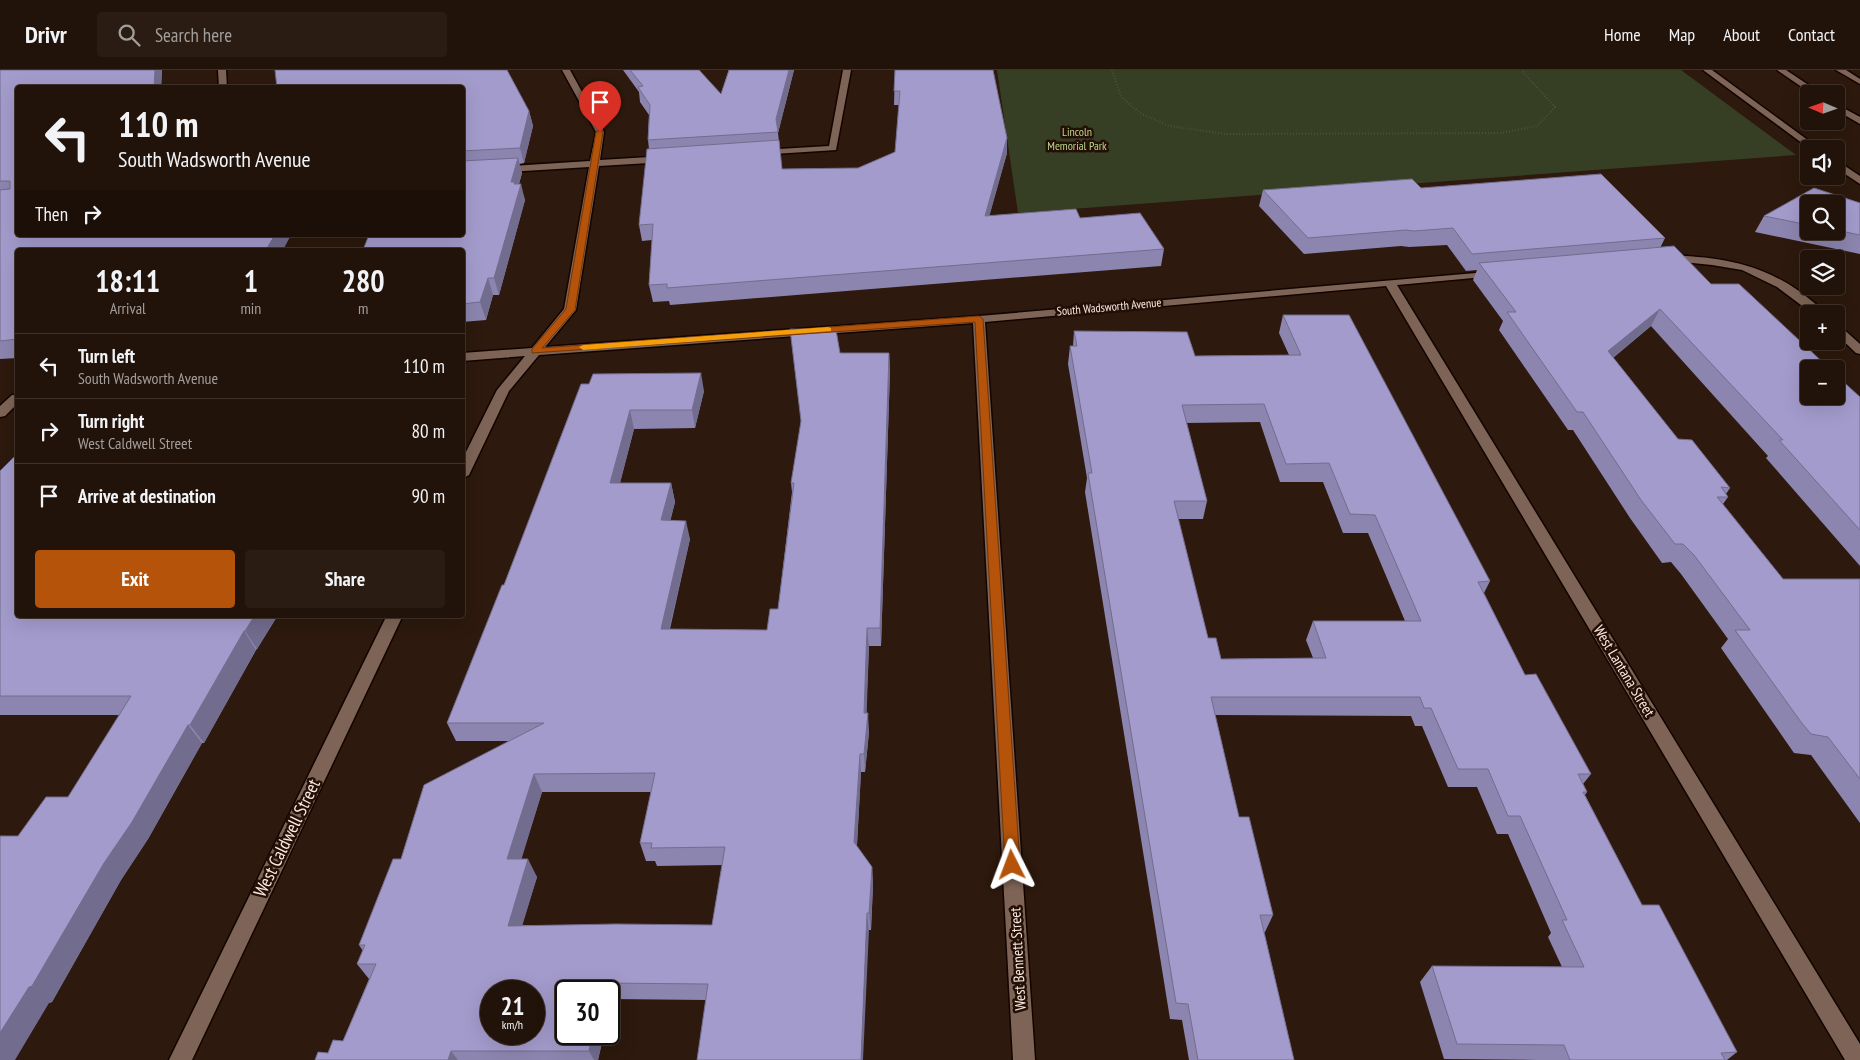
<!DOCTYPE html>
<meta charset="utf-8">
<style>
:root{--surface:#22130a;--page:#2a1c13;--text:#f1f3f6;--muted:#a29e9c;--line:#3f322b;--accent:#b45309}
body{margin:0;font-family:"PT Sans Narrow",sans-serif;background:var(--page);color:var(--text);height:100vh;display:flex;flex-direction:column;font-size:19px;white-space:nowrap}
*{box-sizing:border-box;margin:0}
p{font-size:16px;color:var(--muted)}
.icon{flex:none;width:28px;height:28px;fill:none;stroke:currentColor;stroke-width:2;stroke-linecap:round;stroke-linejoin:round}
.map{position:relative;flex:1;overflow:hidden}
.drawer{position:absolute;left:15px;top:178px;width:450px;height:370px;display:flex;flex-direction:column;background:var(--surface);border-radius:5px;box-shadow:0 5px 20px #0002,0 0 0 1px var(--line)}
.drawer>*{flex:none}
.guide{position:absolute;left:15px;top:15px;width:450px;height:152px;border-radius:5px;box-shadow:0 5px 20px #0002,0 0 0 1px var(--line);background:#22130a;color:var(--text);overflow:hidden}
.needle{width:32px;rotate:272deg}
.buttons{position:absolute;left:1800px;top:15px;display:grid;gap:10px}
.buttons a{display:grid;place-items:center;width:45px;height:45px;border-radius:5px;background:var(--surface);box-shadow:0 5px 20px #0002,0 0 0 1px var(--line);font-size:25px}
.speed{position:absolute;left:480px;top:910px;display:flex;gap:10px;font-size:25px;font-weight:700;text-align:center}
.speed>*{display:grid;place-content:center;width:65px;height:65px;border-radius:50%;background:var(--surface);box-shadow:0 5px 20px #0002,0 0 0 1px var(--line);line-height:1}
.speed small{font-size:12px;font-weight:400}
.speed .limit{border:2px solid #111;border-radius:8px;background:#fff;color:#111}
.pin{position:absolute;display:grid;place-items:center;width:42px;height:42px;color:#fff;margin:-51px -21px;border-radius:50% 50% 50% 0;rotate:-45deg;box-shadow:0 0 5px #0007}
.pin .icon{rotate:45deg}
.me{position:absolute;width:55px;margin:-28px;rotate:357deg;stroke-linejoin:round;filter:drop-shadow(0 0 4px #0008)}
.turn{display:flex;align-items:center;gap:18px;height:105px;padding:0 20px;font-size:22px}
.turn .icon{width:65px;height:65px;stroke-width:2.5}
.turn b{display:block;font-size:35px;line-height:42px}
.then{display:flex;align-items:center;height:48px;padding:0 20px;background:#0003;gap:10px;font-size:19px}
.eta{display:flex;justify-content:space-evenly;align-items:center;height:85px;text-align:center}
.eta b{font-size:30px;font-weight:700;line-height:35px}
.action{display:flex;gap:10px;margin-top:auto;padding:10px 20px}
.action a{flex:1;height:58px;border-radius:5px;background:var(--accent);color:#fff;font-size:20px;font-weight:700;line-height:58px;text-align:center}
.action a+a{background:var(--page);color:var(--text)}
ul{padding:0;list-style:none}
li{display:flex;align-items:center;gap:15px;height:65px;padding:0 20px;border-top:1px solid var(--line)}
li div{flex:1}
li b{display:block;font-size:19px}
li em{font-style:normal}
header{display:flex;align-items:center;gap:30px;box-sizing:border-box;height:70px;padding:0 25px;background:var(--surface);border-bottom:1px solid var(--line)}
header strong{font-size:24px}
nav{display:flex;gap:28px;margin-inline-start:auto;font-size:18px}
.search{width:350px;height:45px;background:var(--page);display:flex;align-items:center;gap:12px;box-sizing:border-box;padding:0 18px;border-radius:5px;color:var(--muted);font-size:19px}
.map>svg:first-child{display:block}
</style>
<header>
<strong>Drivr</strong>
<div class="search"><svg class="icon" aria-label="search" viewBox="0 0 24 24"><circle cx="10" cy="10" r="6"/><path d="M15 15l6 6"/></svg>Search here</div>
<nav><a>Home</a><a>Map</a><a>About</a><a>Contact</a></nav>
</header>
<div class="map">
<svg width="1860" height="990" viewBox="0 0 1860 990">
<rect width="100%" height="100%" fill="#2d190d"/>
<path fill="#363f24" d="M997,0H1681L1796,85L1018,143Z"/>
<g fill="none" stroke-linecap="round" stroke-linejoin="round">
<g stroke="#140400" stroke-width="3">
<path id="lane" d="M1703,0H1712L1820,79H1810Z
M1777,0H1786L1822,24H1812Z
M1836,0H1846L1860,9V14Z
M1836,34L1860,47V54L1836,40Z
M1836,90L1860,106V114L1836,98Z"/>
</g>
<g stroke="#140400" stroke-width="3">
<path id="street" d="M218,0H226L227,18H219Z
M562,0H570L604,62L600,90L666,86L671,89L666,92L599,96L576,240L545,277L979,246L1499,201L1500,203L1499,205L1495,206L1397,215L1860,974V990H1845L1386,216L985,252L1035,990H1013L973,253L539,285L509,321L469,405L462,409V390L497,320L525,286L462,291V283L532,278L564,239L589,97L462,105V99L590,91L596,62Z
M843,0H851L836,80L758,85L756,83L761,80L829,76Z
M1667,185C1717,187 1757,192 1799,221C1808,228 1818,235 1826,244H1813L1777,217L1742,200L1712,195L1663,190L1662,188Z
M1836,255L1840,256L1860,274V284L1856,283L1836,264Z
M12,325H18V333L5,346L0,347V336Z
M387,545H403L192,990H169Z"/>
</g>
<path stroke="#6e5b51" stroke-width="2" stroke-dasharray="0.5 2.5" stroke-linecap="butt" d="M1112,0L1121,27L1140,43L1169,56L1227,64L1501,63L1537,56L1555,37L1521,0"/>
<use href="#lane" fill="#7d6456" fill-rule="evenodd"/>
<use href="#street" fill="#7d6456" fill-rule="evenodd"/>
</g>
<path fill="#8c85af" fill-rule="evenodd" d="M0,0H162L161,18H18V165H297L18,180V288L0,289Z
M623,0H699L721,24L729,0H794L778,63L782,99L858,98L895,82L899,35H894L895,0L1007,83L989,146L1080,148L1164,179L1161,196L670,235L669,231L653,232L649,215L652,170L642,171L639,155L649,79L648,70L649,45L640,32L639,22Z
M462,18L529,41L533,56L524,93L519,94L522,103L519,114L525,130L499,225H493L486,250L462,252Z
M1421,118L1665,168L1660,178L1711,214L1860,327V496L1766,388L1768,386L1651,256L1613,288L1678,369L1730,418L1726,424L1728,427L1723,434L1783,509H1860V753L1811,685L1794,683L1721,578L1728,569L1681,504L1671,492L1662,493L1630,448L1573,360H1568L1499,260L1503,251L1473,210L1477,200L1466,201L1447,175L1409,177L1401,176L1304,184L1259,136L1263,120Z
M1814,118L1860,133V184L1755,162L1764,146ZM1809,134H1836V161H1809Z
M1283,245L1490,511L1484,523L1525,605L1591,704L1583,714L1587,722L1585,725L1642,835L1737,982L1727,990H1538L1444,989L1420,912L1432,896L1562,897L1548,867L1551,863L1508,764H1497L1477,717H1448L1422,656H1415L1411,646L1215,645L1239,747L1273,845L1265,862H1264L1294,990H1189L1182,950L1170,949L1085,422L1087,408L1068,294L1070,276H1073L1074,261L1195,286L1289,285L1279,263ZM1260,352L1280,412H1323L1343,463H1368L1405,551H1313L1306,570L1313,588L1221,589L1208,568L1178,449H1203L1207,431L1186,353Z
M840,283H889L890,301L881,576H869L866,643L869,662L865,702H861L857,776L872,797L873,815L871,860H869L706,930L611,929L609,939V921H566V964H604L598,990H315L328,983L343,971L369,909L357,894L363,881L359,875L401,789L509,671H456L447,653L504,515L589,314L704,321L695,358L634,359L620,413H671L675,432L670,451L690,469L670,559L767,560L778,539L792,422L791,413ZM542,722H651L640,773L646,791H655L657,796L722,795L712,855H522L537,807L521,789Z
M0,401L18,545H278L257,579L256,580L204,673H202L148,769L121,810L52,932L49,933L18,766L68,727L120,645H0Z"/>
<path fill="#726c8e" d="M155,0H162L161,18H154Z
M789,0H794L778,63L776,49Z
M529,41L533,56L524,93L520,78Z
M1007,68V83L985,162V146Z
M518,88L522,103L517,121L521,114L525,130L499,225L494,208L511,112Z
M275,165H291L283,180H266Z
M488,208L493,225L486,250L480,232Z
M1660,239L1651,256L1599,299L1608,281Z
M889,283L890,301L881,576L880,558Z
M701,303L704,321L695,358L692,340Z
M630,340L634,359L615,432L610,413Z
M671,413L675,432L666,469L661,450Z
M686,451L690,469L665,578L661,559Z
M255,545H278L257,579L245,561Z
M867,558L869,576L866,662L864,643Z
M244,561L256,580L204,673L190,655Z
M868,643L869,662L865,702L864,684Z
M188,655L202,673L148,769L121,810L52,932L49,933L15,990H0V963Z
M860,684L861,702L856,790L854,772Z
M534,704L542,722L516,807L507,789Z
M528,789L537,807L517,873L508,856Z
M872,797L873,815L871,860L869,843Z
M867,843L869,860L863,990H861Z
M603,913L607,921H602Z
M609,925L611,929L609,939Z
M592,964H604L598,990H594L589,981Z
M451,981L458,990H448Z"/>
<path fill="#a39bcb" stroke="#726c8e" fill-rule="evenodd" d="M0,0H155L154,18H18V165H275L266,180H18V269L0,271V120L10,119V111H0Z
M275,0H507L529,41L520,78L462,81V18H277Z
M630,0H699L721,24L729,0H789L776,49L778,62L648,70L650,35L638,17L643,16Z
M895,0H993L1007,68L985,146L1076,139L1080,148L1140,143L1164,179L667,218V214L649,215L653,154L639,155L647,79L779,70L782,99L858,98L895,82L900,21H894Z
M518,88L511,112H515L514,114H521L494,208H488L480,232L462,234V180H363L369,165H462V91Z
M1601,104L1665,168L1472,184L1453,158L1414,161L1406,160L1308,168L1263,120L1412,109L1421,118Z
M1814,118L1860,133V165L1836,160V134H1809V155L1764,146Z
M1674,176L1711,214H1739L1830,299H1809V326H1836V305L1860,327V460L1779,370H1783L1660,239L1608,281L1678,369L1692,370L1730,418L1721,417L1728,427H1717L1783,509H1860V709L1828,667L1811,664L1801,652L1735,560H1750L1694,485L1683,474H1675L1641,430L1583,342H1577L1507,242H1516L1479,193Z
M1283,245H1349L1490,511L1478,512L1525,605L1536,604L1591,704H1578L1587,722H1583L1642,835H1659L1737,982L1721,983L1725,990H1570L1564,975L1457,974L1432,896L1584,897L1562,850H1567L1520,746H1508L1488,699H1458L1431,638H1424L1420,627H1211L1239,747H1249L1273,845H1260L1294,990H1198L1188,934L1176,933L1088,403H1092L1070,276H1077L1074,261L1187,262L1195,286L1301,285ZM1264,334L1286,394L1329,393L1350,444L1375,445L1421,551H1313L1326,588L1221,589L1216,568H1208L1174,431H1207L1182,335Z
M790,259L836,260L840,283H889L880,558H867L864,643H868L864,684H860L854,772L872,797L869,843H867L861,990H697L708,914L603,913L602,921H566V964H592L589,981H451L448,990H315L318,982L328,983L333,970L343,971L376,894H357L365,875H359L393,789H401L424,715L544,653H447L502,515H504L581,314H589L593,304L701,303L692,340H630L610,413H671L661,450L686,451L661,559L767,560L770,539H778L794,413H791L801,351ZM655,703L640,773H652L651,778L725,777L712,855L616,854L508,856L528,789H507L534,704ZM491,921H534V964H491Z
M18,383V545H255L245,561H244L190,655H188L132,752L104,793L32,916L29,917L0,963V766H18L46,727H68L131,626H0V401Z"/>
<path fill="#b45309" stroke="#753606" d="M600,60L603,62L575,240L542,278L979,246L983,249L1020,795L1017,799L1012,801L1007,799L1005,795L975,252L532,283V279L566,239L596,62Z"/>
<path fill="#f59e0b" d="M828,257L831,258V261L583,280L579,277L583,275Z"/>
<g text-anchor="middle" stroke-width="5" stroke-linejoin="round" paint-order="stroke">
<g font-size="12" fill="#bbd58b" stroke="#230f05">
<text x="1077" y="66">Lincoln<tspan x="1077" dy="14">Memorial Park</tspan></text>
</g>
<g font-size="12" fill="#f9eae2" stroke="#230f05">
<text transform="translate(1109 237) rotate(-5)" y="4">South Wadsworth Avenue</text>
</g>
<g font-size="15" fill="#f9eae2" stroke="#230f05">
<text transform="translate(1624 601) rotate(59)" y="5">West Lantana Street</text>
<text transform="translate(1018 889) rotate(-93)" y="5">West Bennett Street</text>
</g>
<g font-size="18" fill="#f9eae2" stroke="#230f05">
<text transform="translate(287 768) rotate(-64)" y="6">West Caldwell Street</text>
</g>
</g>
</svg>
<div class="buttons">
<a><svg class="needle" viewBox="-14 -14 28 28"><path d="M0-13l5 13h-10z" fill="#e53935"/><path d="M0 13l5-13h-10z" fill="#a29e9c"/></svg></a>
<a><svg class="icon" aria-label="sound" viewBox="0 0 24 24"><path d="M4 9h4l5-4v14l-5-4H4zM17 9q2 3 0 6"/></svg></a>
<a><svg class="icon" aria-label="search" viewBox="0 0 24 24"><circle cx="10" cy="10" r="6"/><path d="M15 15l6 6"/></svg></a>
<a><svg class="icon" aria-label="layers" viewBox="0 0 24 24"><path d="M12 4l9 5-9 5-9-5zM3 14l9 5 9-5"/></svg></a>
<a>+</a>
<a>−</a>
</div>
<div class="speed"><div>21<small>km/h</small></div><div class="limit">30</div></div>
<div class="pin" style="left:600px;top:62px;background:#d93025"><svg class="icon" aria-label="arrive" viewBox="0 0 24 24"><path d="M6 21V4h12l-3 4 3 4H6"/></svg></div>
<svg class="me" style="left:1012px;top:795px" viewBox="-20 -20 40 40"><path d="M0-17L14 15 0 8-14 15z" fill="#b45309" stroke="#fff" stroke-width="4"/></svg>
<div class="guide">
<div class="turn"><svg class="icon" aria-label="left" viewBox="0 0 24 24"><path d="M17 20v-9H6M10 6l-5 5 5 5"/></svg><div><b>110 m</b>South Wadsworth Avenue</div></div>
<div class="then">Then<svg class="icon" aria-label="right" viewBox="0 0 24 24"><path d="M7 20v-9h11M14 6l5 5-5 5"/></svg></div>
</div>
<section class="drawer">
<div class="eta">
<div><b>18:11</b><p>Arrival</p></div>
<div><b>1</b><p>min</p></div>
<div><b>280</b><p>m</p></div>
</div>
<ul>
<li><svg class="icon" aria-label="left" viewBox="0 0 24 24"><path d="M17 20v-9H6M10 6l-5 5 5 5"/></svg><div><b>Turn left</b><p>South Wadsworth Avenue</p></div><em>110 m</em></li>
<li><svg class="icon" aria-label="right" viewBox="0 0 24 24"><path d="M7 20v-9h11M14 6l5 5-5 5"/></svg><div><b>Turn right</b><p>West Caldwell Street</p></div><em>80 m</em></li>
<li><svg class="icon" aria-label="arrive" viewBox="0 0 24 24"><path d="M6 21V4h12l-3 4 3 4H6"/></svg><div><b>Arrive at destination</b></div><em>90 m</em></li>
</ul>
<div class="action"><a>Exit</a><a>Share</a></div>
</section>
</div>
